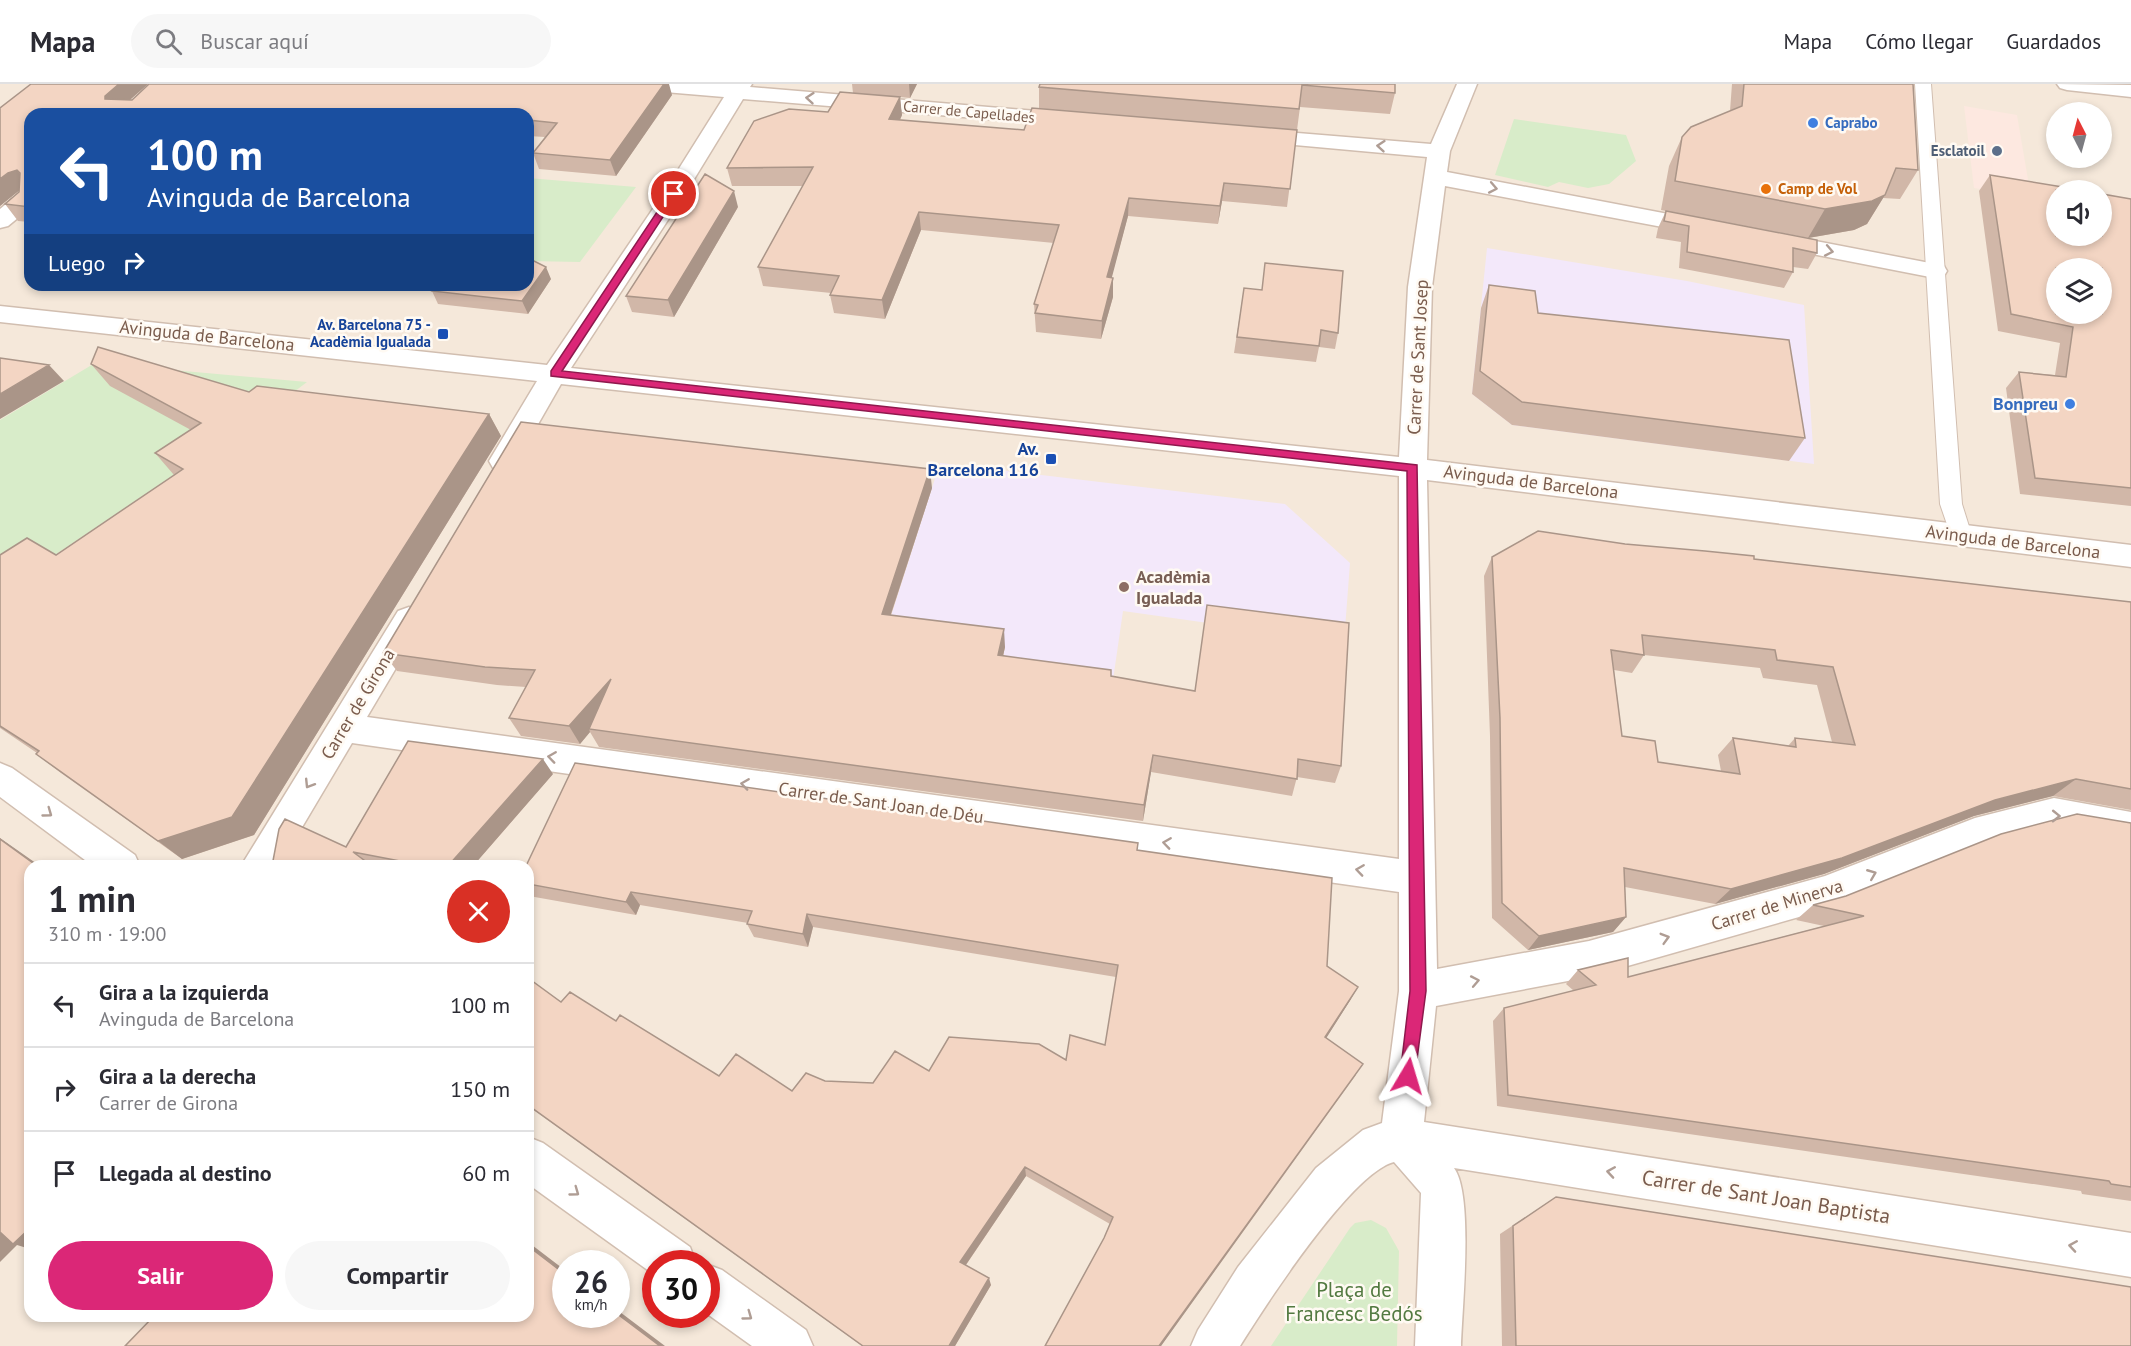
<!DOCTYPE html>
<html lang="es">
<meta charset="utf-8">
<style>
:root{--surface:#fff;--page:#f7f7f7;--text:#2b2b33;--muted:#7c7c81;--line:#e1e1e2;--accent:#db2777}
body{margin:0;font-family:"PT Sans",sans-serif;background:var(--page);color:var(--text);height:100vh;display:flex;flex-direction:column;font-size:22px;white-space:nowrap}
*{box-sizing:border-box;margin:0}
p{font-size:20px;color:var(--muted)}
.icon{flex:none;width:33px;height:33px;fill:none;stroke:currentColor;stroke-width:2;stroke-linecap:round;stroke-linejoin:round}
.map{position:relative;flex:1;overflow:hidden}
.sheet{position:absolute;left:24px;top:776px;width:510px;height:462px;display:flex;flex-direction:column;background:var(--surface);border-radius:18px;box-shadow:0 3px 9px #0003}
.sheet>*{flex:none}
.guide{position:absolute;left:24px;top:24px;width:510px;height:183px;border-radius:18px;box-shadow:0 3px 9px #0003;background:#1a4fa0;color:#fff;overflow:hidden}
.needle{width:39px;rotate:354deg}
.buttons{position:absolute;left:2046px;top:18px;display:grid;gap:12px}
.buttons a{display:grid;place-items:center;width:66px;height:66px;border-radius:50%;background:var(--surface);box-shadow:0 3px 9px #0003;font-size:30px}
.speed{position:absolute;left:552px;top:1166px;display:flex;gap:12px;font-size:30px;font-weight:700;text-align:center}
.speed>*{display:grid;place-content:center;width:78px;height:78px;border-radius:50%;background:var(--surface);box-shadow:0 3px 9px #0003;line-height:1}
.speed small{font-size:15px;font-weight:400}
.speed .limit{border:9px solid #d22;background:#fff;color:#111}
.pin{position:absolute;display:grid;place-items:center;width:51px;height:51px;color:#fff;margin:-26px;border:3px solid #fff;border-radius:50%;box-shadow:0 2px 6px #0007}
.me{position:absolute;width:66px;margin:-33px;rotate:7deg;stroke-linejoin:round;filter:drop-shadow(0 0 4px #0008)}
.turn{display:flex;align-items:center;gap:21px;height:126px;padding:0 24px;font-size:27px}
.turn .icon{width:78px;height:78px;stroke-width:2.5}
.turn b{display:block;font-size:42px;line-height:51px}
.then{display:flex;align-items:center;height:57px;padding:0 24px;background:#0003;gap:12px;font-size:22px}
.round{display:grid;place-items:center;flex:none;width:63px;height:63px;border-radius:32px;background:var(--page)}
.head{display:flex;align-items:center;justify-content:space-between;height:102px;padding:0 24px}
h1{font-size:36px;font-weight:600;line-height:45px}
.button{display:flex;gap:12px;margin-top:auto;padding:12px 24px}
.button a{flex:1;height:69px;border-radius:36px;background:var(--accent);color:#fff;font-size:24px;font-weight:600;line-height:69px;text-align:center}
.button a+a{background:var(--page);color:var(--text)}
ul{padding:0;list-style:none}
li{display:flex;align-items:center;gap:18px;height:84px;padding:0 24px;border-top:2px solid var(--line)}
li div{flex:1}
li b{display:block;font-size:22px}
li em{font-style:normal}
header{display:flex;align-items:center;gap:36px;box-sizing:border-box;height:84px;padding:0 30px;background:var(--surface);border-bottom:2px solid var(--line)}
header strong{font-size:28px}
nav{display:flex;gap:33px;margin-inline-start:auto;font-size:21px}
.search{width:420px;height:54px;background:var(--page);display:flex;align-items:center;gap:15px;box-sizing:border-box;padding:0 21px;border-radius:33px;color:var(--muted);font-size:22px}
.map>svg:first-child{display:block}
</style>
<header>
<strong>Mapa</strong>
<div class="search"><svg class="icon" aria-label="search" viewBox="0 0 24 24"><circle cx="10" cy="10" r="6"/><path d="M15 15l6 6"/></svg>Buscar aquí</div>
<nav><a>Mapa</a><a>Cómo llegar</a><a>Guardados</a></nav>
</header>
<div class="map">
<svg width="2131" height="1262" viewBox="0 0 2131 1262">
<rect width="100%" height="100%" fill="#fdf6ec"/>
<path fill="#f5e8da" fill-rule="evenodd" d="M0,0H2131V1262H0ZM2056,28H2102V74H2056ZM30,30H528V201H30ZM2056,106H2102V152H2056ZM2056,184H2102V230H2056ZM30,782H528V1232H30ZM566,1179H616V1230H566ZM656,1179H706V1230H656Z"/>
<path fill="#fde8e0" d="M1964,22L2017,31L2031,113L1974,104Z"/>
<path fill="#f3e8fa" d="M1487,164L1687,197L1804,221L1814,380L1512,341L1472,310Z
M940,379L1285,420L1350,479L1344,558L1123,527L1113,596L1002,579L1005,563H881Z"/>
<path fill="#d8ecc9" d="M1514,35L1626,51L1636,77L1609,100L1588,104L1559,98L1548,103L1495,91Z
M528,94L636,103L580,178L528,177Z
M95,279L307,298L273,324L0,508V336Z
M1371,1136L1386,1144L1399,1167L1397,1262H1271L1350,1144L1355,1139Z"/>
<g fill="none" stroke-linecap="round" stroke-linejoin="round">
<g stroke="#d1beb0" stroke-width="2">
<path id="lane" d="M1915,0H1931L1962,420L1972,452L1969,458L1961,460L1953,458L1940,420Z"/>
</g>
<g stroke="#d1beb0" stroke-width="3">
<path id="street" d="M631,0H752L750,3L1073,30L1080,32L1084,36L1080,40L1073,42L743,15L685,110L571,284L1399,373L1408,203L1427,73L1250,57L1242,56L1239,51L1242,46L1250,45L1431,60L1457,0H1477L1450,67L1447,88L1705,137L1713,139L1717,144L1713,149L1705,151L1445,102L1432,203L1427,376L2131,461V483L1427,396L1437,885L1589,857L1825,792L1975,734L2054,714L2131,728V758L2054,744L1979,764L1827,825L1589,893L1436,922L1424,1038L2131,1149V1193L1454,1084C1474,1111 1462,1224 1461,1262H1415L1421,1109L1394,1078C1351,1089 1265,1222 1240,1262H1191L1198,1246L1238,1183L1316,1084L1363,1046L1382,1039L1399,907V808L352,659L279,782H241L398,527L409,523L420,527L425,535L367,633L1399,775V392L561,300L513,384L503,387L493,384L489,377L537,297L0,238V222L547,281L663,110L724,13L641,6L634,4Z
M2057,0L2131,1V13L2067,6L2060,4Z
M30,105V124L8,142L0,144V125L22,107Z
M1774,149L1935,180L1944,182L1947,187L1944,192L1935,194L1766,161L1762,156L1766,151Z
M0,679L12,684L135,771L140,782H93L0,713Z
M528,1053L543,1059L690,1163L696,1179H656V1192L528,1100Z
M706,1180L722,1186L806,1246L813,1262H752L706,1229Z"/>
</g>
<use href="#lane" fill="#fff" fill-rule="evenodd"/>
<use href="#street" fill="#fff" fill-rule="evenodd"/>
</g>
<path fill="#d1b7a8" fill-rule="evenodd" d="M31,0H148L130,16L672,11L616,92L539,85L533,69L545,53L528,52V30H30V138L18,137L5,120L19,108L20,106L0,122Z
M852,0H917L910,14L900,13L902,31L900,36L1024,46L1039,24V3L1395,0V9L1390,30L1300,23L1287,123L1222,117L1218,140L1128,132L1111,194L1113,213L1101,255L1036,248L1034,220L1054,159L921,146L885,235L834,229L830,211L831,209L763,202L758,183L803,102H732L727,84L828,28L853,9Z
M1732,0H1913L1918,86L1900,115L1883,114L1867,140L1854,146L1808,154L1661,126L1669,82L1682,53L1730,27Z
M1990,91L2131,115V422L2020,410L2006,304L2019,288L2055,291L2060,259L1998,247L1979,107Z
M738,123L674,233L632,228L626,212Z
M1666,127L1817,169L1808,185L1793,183V188L1784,204L1679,184L1681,158L1656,154L1658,144Z
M551,195L528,230L438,220L432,207Z
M1489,201L1538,229L1805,354L1789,377L1512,341L1472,310L1481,224Z
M1244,204L1338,249L1335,265L1319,263L1316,278L1234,269Z
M91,280L249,308L489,330L501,352L254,751L182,775L61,689L36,670L37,669L0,644V471H56L174,391L155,369L191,346L110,302Z
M932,404L891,531L1005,563L1003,572L1111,592L1341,682L1335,699L1297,693L1292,712L1151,688L1143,737L599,663L590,648L580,660L521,652L509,634L526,603L497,601L397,587L383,569Z
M1625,460L2131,518V726L2053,712L1974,732L1824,790L1715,820L1625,803L1626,833L1613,848L1528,866L1492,834L1490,652L1484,492L1492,473ZM1644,571L1760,584L1763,594L1817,601L1832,658L1795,654L1788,662L1733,654L1718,671L1721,687L1658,678L1622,652L1614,586L1632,589Z
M553,690L473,782H272L346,763Z
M2131,739V1117L2082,1110L2081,1107L1497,1022L1493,937L1504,924L1574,907L1566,900L1578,886L1628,893L1824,842L1796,836L1813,821Z
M1138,759L1137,766L1327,882L1351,915L1326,954L1356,991L1161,1262H1045L1104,1154L1110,1140L1026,1092L966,1181L991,1201L955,1262H862L528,1022V894L561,918L616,937L719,992L792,1007L825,997L873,999L929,987L1066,976L1105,961L1116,893L813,843L808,863L754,853L747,840L748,839L640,821L636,831L529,812L528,811V782Z
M1556,1113L2131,1262H1502L1500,1150Z"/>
<path fill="#aa9588" d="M119,0H148L116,28L105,15V12Z
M664,0H669L672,11L616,92L610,76Z
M909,0H917L910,14Z
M900,13L902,31L892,53L889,35Z
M17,86L29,103L21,105L0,122V95L8,89Z
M1224,99L1222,117L1218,140L1220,122Z
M734,107L738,123L674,233L668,216Z
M1885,111L1867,140L1854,146L1808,154L1825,125Z
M1129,114L1128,132L1107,212V193Z
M919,128L921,146L885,235L882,216Z
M546,183L551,195L528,230L522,217Z
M1113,194V213L1101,255L1102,237Z
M49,281L64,297L0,335V310Z
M489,330L501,352L254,751L182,775L158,757Z
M930,385L932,404L885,548L882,530Z
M1004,545L1005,563L999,590L998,571Z
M611,595L589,645L590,648L580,660L569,642Z
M1153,671L1151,688L1143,737L1144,721Z
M543,675L553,690L473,782H448Z
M2076,695L2053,712L1974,732L1824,790L1715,820L1731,805L1995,716Z
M0,754L40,782H37L0,755Z
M631,808L640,821L636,831L626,818Z
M807,830L813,843L808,863L803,850Z
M1626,833L1613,848L1528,866L1539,852Z
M1358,903L1351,915L1320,964L1325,953Z
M1363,980L1161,1262H1159Z
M1025,1083L1026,1092L963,1185L960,1178Z
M0,1143L30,1144V1165L17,1161L0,1178Z
M528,1158L566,1187V1191L528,1162Z
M989,1194L991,1201L955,1262H949Z
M616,1225L665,1262H660L616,1229Z"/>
<path fill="#f3d5c3" stroke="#aa9588" stroke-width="1.5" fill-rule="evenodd" d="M31,0H119L105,12V15L132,16L149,0H664L610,76L533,69L557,39L528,36V30H454L432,28L431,30H30V123L5,120L19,108L20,89L17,86L8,89L0,95V24Z
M1040,0H1395V9L1302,1L1299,25L1039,3Z
M1744,0H1913L1918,86L1896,84L1885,111L1872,117L1825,125L1675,97L1682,53L1691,43L1742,22Z
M840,8L900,13L889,35L1024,46L1032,24L1297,46L1290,105L1224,99L1220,122L1129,114L1107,193L1113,194L1102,237L1035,229L1038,221L1034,220L1059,141L919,128L882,216L830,211L839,192L758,183L813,83L727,84L754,37L789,25L828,28Z
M705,90L734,107L668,216L626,212Z
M1990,91L2081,106H2056V152H2102V110L2131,115V404L2035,394L2019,288L2066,293L2073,243L2011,230ZM2056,184H2102V230H2056Z
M1666,127L1817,156V169L1793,164V188L1687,168L1689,142L1664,137Z
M528,174L546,183L522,217L432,207L437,201H528Z
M1265,179L1343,187L1338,249L1321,246L1319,262L1237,253L1244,204L1262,206Z
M1489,201L1535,207L1538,229L1789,256L1805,354L1522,318L1480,287Z
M98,263L249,308L257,302L489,330L232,733L158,757L36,670L39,667L0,642V471L27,454L56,471L183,385L155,369L201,339L91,280Z
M0,274L49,281L0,310Z
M521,338L930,385L882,530L1004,545L998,571L1111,586V592L1195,607L1207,521L1349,539L1341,682L1298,675L1297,695L1153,671L1144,721L589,645L611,595L569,642L509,634L535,586L485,583L383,569Z
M1538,447L1625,460L1705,467L1754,472V475L2131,518V705L2076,695L1995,716L1842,774L1731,805L1624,784L1626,833L1539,852L1502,819L1500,634L1492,473ZM1642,551L1775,566L1777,576L1833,583L1855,661L1795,654L1796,663L1733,654L1740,690L1658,678L1655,657L1622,652L1611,566L1644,571Z
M408,657L543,675L448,782H426L353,768L372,782H272L279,745L285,735L346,763Z
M575,679L1138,759L1137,766L1332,794L1327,882L1358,903L1325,953L1363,980L1159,1262H1045L1104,1154L1113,1133L1025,1083L960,1178L989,1194L949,1262H863L528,1021V894L561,918L570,908L616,937L620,931L719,992L736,970L792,1007L806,989L825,997L873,999L895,967L929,987L949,953L1039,960L1066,976L1070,951L1105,961L1118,881L807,830L803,850L747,840L752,827L631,808L626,818L528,800V782H526Z
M2077,730L2131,739V1103L2111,1100L2109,1097L1508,1011L1504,924L1596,901L1578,886L1628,874V893L1864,832L1813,821L1846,812L2001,750Z
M0,755L37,782H30V1144L13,1160L0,1148Z
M1556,1113L2131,1203V1262H1516L1513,1142Z
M528,1162L566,1191V1230H616V1229L660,1262H125L154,1232H528Z"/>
<defs><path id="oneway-chevron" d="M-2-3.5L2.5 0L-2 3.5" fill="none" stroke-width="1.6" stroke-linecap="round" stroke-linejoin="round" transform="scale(1.5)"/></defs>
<g stroke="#af9d94">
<use href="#oneway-chevron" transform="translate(810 14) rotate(-175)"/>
<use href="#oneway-chevron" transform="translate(1381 62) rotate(-175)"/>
<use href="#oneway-chevron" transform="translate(1493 104) rotate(11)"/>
<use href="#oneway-chevron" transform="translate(1829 167) rotate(11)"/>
<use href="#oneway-chevron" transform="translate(552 673) rotate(-172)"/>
<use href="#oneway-chevron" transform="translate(309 700) rotate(122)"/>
<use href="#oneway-chevron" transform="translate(745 700) rotate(-172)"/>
<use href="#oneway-chevron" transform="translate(48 729) rotate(36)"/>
<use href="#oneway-chevron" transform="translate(2056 732) rotate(1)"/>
<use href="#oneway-chevron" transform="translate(1167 759) rotate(-172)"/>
<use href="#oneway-chevron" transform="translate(1360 786) rotate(-172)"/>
<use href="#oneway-chevron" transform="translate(1872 790) rotate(-22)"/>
<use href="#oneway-chevron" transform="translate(1665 854) rotate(-16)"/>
<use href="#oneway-chevron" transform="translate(1475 897) rotate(-11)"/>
<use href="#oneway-chevron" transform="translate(1611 1088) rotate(-171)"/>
<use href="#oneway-chevron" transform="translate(575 1108) rotate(36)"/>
<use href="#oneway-chevron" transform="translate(2073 1162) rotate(-171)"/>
<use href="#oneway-chevron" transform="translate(748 1232) rotate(36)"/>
</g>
<path fill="#db2777" stroke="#8e194d" stroke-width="1.5" d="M674,107L678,110L562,287L1417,381L1426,907L1414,998L1408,1000L1402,998L1400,992L1410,907L1407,387L551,292V287L669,110Z"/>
<g fill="#3f7fe0" stroke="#fffaf3" stroke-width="2">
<circle cx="1813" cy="39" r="6"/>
<circle cx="2070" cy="320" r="6"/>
</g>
<circle fill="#5c6f8a" stroke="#fffaf3" stroke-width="2" cx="1997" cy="67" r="6"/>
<circle fill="#e8710a" stroke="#fffaf3" stroke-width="2" cx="1766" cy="105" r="6"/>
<g fill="#1a4fb4" stroke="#fffaf3" stroke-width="2">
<rect x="437" y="244" width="12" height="12" rx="3"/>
<rect x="1045" y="369" width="12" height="12" rx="3"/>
</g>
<circle fill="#8d6e63" stroke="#fffaf3" stroke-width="2" cx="1124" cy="503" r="6"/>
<g text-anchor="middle" stroke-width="5" stroke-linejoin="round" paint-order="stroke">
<g font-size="15" fill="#7a5c4d" stroke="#fffaf3">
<text transform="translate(969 28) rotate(5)" y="5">Carrer de Capellades</text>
</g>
<g font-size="15" font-weight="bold" fill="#366cbe" stroke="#fffaf3" text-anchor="start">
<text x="1825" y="44">Caprabo</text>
</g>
<g font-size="15" font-weight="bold" fill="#4e5e75" stroke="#fffaf3" text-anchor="end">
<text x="1985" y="72">Esclatoil</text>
</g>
<g font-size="15" font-weight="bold" fill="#c56008" stroke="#fffaf3" text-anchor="start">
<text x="1778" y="110">Camp de Vol</text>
</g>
<g font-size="15" font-weight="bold" fill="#164399" stroke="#fffaf3" text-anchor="end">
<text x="431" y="246">Av. Barcelona 75 -<tspan x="431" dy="17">Acadèmia Igualada</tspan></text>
</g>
<g font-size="18" fill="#7a5c4d" stroke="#fffaf3">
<text transform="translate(207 252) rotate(6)" y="6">Avinguda de Barcelona</text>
<text transform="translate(1418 273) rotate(-87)" y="6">Carrer de Sant Josep</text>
<text transform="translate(1531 398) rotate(7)" y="6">Avinguda de Barcelona</text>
<text transform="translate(2013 458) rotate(7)" y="6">Avinguda de Barcelona</text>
<text transform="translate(358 620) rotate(-59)" y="6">Carrer de Girona</text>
<text transform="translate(881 719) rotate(8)" y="6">Carrer de Sant Joan de Déu</text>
<text transform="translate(1777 821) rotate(-17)" y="6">Carrer de Minerva</text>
</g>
<g font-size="18" font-weight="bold" fill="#366cbe" stroke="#fffaf3" text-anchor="end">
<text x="2058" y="326">Bonpreu</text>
</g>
<g font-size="18" font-weight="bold" fill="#164399" stroke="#fffaf3" text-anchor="end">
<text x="1039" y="371">Av.<tspan x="1039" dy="21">Barcelona 116</tspan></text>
</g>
<g font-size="18" font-weight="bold" fill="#785e54" stroke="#fffaf3" text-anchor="start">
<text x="1136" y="499">Acadèmia<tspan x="1136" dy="21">Igualada</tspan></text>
</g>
<g font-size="21" fill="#7a5c4d" stroke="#fffaf3">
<text transform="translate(1766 1113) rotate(9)" y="7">Carrer de Sant Joan Baptista</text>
</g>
<g font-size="21" fill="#537a41" stroke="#fffaf3">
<text x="1354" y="1213">Plaça de<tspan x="1354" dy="24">Francesc Bedós</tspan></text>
</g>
</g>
</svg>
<div class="buttons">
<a><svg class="needle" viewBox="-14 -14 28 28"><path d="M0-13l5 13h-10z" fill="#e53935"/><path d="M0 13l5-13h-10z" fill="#7c7c81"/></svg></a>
<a><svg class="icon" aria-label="sound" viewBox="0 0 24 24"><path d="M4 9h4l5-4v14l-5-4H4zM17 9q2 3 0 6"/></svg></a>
<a><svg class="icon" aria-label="layers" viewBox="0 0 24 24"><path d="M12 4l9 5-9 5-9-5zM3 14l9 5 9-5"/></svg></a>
</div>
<div class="speed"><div>26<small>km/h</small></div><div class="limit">30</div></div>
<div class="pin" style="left:674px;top:110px;background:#d93025"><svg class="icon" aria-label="arrive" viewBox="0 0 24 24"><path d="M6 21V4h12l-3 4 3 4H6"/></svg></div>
<svg class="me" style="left:1408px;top:992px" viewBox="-20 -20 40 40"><path d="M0-17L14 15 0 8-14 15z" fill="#db2777" stroke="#fff" stroke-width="4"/></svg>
<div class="guide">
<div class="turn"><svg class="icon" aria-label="left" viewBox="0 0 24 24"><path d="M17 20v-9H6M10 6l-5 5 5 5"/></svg><div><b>100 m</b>Avinguda de Barcelona</div></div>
<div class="then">Luego<svg class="icon" aria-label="right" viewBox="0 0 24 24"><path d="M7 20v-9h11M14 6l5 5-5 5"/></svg></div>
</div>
<section class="sheet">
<div class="head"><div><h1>1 min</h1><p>310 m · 19:00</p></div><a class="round" style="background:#d93025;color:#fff"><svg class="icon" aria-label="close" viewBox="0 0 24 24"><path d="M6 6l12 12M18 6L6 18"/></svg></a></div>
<ul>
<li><svg class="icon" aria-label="left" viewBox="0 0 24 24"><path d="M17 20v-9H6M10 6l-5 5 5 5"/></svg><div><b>Gira a la izquierda</b><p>Avinguda de Barcelona</p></div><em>100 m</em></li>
<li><svg class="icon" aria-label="right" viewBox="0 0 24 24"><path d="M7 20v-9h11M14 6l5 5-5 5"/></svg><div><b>Gira a la derecha</b><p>Carrer de Girona</p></div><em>150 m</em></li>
<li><svg class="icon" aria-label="arrive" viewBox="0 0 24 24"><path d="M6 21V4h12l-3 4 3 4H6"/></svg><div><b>Llegada al destino</b></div><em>60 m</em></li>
</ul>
<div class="button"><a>Salir</a><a>Compartir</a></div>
</section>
</div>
